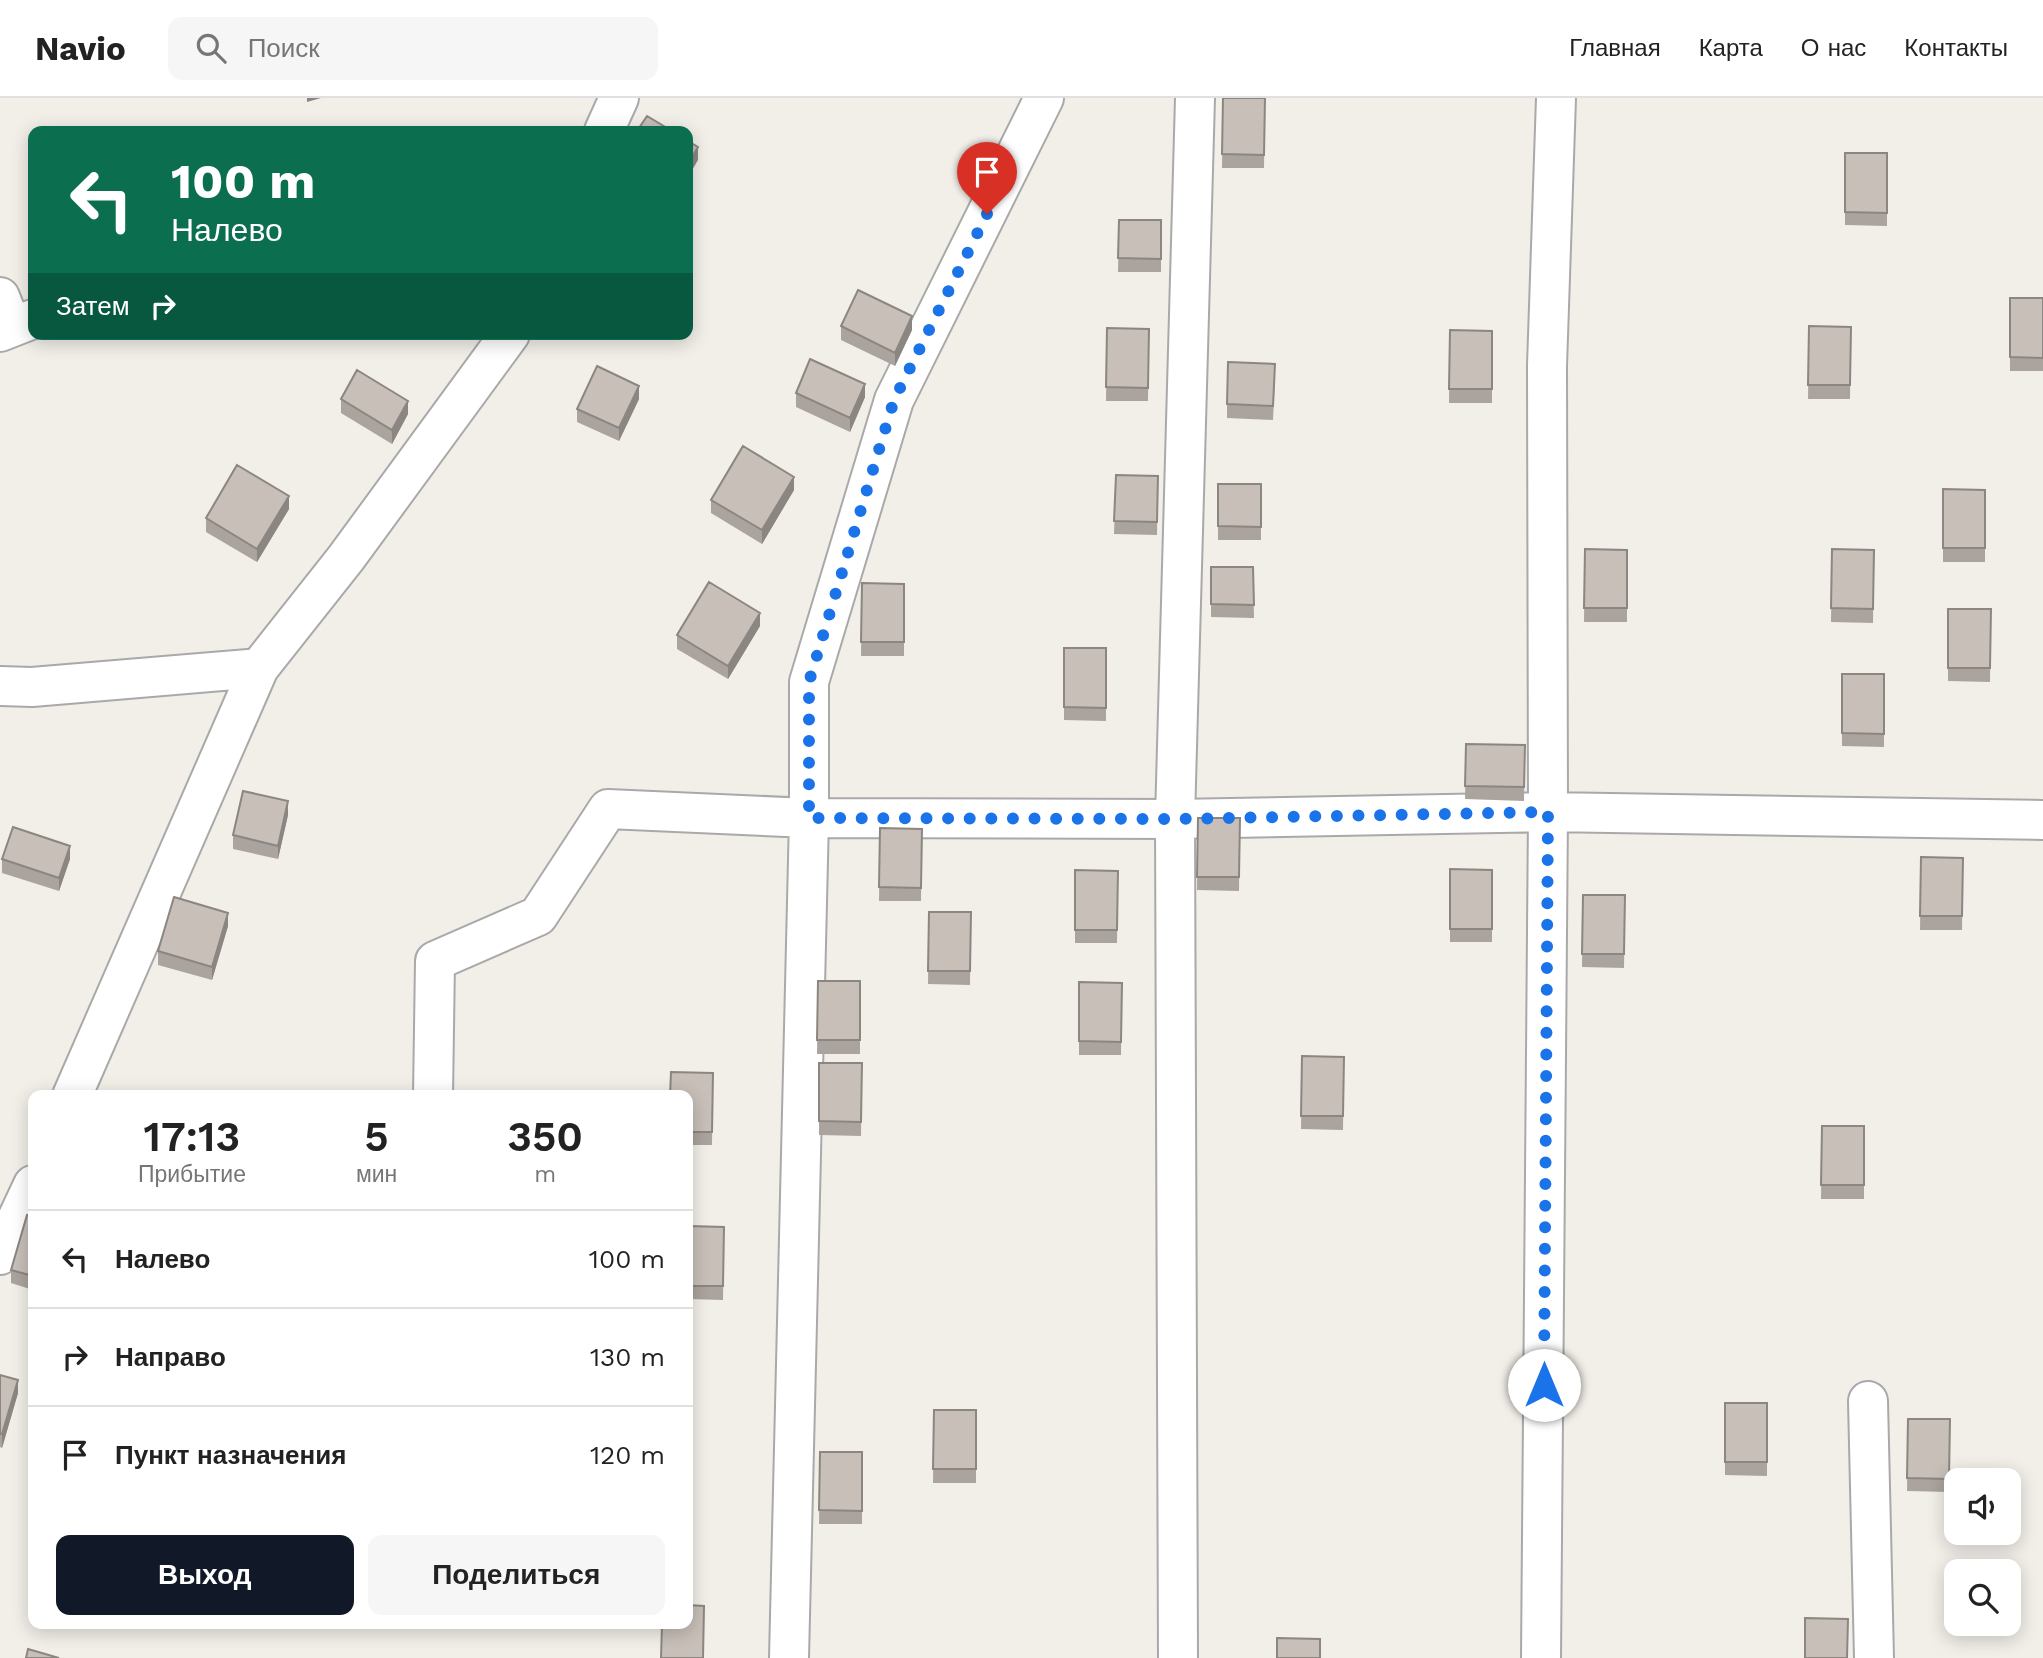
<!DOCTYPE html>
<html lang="ru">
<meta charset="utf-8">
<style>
:root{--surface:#fff;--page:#f6f6f6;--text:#222;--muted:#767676;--line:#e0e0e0;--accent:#111827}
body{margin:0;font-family:"Work Sans",sans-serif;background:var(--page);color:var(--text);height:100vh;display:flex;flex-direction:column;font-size:26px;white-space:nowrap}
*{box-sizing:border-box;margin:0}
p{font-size:23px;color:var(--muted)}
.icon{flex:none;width:38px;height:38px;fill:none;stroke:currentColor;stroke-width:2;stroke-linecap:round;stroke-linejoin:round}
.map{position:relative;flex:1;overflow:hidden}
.sheet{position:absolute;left:28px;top:992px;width:665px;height:539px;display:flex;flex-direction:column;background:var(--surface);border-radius:14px;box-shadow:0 4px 18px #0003}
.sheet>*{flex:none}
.banner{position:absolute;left:28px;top:28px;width:665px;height:214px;border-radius:14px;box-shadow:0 4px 18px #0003;background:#0b6e4f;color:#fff;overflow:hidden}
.buttons{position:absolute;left:1944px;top:1370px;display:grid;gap:14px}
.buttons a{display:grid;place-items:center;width:77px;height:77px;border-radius:14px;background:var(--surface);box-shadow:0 4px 18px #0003;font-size:35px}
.pin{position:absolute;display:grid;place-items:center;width:60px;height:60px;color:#fff;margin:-72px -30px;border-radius:50% 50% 50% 0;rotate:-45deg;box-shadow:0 0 7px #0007}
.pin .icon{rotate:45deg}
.me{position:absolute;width:77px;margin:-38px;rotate:0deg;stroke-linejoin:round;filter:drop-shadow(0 0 5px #0008)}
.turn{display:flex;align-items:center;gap:24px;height:147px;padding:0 28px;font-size:32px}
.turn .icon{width:91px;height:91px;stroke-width:2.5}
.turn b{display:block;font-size:49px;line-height:60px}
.then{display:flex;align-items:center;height:66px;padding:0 28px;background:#0003;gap:14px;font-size:26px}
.eta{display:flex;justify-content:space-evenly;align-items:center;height:119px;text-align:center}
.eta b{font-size:42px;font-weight:600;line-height:49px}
.action{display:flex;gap:14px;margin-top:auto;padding:14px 28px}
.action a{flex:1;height:80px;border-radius:14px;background:var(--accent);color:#fff;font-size:28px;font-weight:600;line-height:80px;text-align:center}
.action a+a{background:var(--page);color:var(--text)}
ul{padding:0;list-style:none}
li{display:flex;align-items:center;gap:21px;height:98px;padding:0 28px;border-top:2px solid var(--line)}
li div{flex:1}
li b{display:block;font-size:26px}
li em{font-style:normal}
header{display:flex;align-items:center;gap:42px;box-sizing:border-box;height:98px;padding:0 35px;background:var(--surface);border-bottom:2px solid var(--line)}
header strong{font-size:33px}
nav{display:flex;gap:38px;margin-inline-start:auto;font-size:24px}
.search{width:490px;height:63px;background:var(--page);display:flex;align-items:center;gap:18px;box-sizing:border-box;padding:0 24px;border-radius:14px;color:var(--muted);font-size:26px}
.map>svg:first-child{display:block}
</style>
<header>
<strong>Navio</strong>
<div class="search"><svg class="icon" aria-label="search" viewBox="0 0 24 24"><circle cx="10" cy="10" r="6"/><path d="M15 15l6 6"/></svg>Поиск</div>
<nav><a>Главная</a><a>Карта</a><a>О нас</a><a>Контакты</a></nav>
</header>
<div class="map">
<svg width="2043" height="1560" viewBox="0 0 2043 1560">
<rect width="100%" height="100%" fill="#f2efe9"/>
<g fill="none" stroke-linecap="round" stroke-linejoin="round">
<g stroke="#a9a9a9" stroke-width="42">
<path id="minor" d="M604,33L619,0
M0,199L12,229
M0,234L33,221
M0,588L32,589L259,570
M72,998L259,570L346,460L510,236
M433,998L435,863L538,818L608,711L809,720L1175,721L1548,714L2043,722
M0,1157L33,1087
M1868,1303L1874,1560
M789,1560L809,720V584L894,302L1044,0
M1178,1560L1175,721L1195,0
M1541,1560L1548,714L1547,268L1556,0"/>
</g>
<use href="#minor" stroke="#fff" stroke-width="38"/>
</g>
<path fill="#aba49e" d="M1223,0H1265L1264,70H1222Z
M1845,55H1887V128L1845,127Z
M1119,122H1161V174H1118Z
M2010,200H2043V273H2010Z
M841,228L912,232L895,268L841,242Z
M1809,228L1851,229L1850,301H1808Z
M1107,230L1149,231L1148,303H1106Z
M1450,232L1492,233V305H1449Z
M1275,279L1273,322L1227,320V306Z
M796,295L865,299L850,334L796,309Z
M341,301L408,316L392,346L341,315Z
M639,301L619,343L577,324V311Z
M1116,377L1158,378L1157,437L1114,436Z
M1218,386H1261V442H1218Z
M1943,391L1985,392V464H1943Z
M794,392L762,446L711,415V402Z
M289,411L257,464L206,434V420Z
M1585,451L1627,452V524H1584Z
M1832,451L1874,452L1873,525L1831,524Z
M1211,469H1253L1254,520L1211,519Z
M862,485L904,486V558H861Z
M1948,511H1991L1990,584L1948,583Z
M760,528L728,581L677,551V537Z
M1064,550H1106V623L1064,622Z
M1842,576H1884V649L1842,648Z
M1466,646L1525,647L1524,703L1465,701Z
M288,717L278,761L233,751V737Z
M1198,720H1240L1239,793L1197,792Z
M880,730L922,731L921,803H879Z
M1921,759L1963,760L1962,832H1920Z
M2,761H70L59,793L2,775Z
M1450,771L1492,772V844H1450Z
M1075,772L1118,773L1117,845H1075Z
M1583,797H1625L1624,870L1582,869Z
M929,814H971L970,887L928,886Z
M228,828L212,882L158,867V853Z
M818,883H860V956H817Z
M1079,884L1122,885L1121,957H1079Z
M1302,958L1344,959L1343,1032L1301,1031Z
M819,965H862L861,1038L819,1037Z
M713,975L712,1047H688V998Z
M1822,1028H1864V1101H1821Z
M33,1119V1192L11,1185V1172Z
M688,1128L724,1129L723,1202L688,1201Z
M0,1277L18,1295L2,1350L0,1349Z
M1725,1305H1767V1378L1725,1377Z
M934,1312H976V1385H933Z
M1908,1321H1950L1949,1394L1907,1393Z
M820,1354H862V1426H819Z"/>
<path fill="#8b8681" d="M307,0H321L307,4Z
M698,49V62L688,79V66Z
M912,218V232L895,268V255Z
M865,286V299L850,334V320Z
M639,288V301L619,343V330Z
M408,303V316L392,346V332Z
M794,379V392L762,446V432Z
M289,398V411L257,464V451Z
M760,515V528L728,581V568Z
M288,703V717L278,761V748Z
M70,748V761L59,793V780Z
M228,815V828L212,882V869Z
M18,1282V1295L2,1350V1336Z"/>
<path fill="#c7bfb8" stroke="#8b8681" stroke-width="2" d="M1223,0H1265L1264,57L1222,56Z
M647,18L672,33H637Z
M688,43L698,49L688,66Z
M1845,55H1887V115L1845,114Z
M1119,122H1161V161L1118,160Z
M858,192L912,218L895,255L841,228Z
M2010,200H2043V260L2010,259Z
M1809,228L1851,229L1850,287H1808Z
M1107,230L1149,231L1148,290L1106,289Z
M1450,232L1492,233V291H1449Z
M810,261L865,286L850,320L796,295Z
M1228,264L1275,266L1273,308L1227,306Z
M597,268L639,288L619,330L577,311Z
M357,272L408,303L392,332L341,301Z
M743,348L794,379L762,432L711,402Z
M237,367L289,398L257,451L206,420Z
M1116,377L1158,378L1157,424L1114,423Z
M1218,386H1261V429L1218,428Z
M1943,391L1985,392V450H1943Z
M1585,451L1627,452V510H1584Z
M1832,451L1874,452L1873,511L1831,510Z
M1211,469H1253L1254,507L1211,506Z
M709,484L760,515L728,568L677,537Z
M862,485L904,486V544H861Z
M1948,511H1991L1990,570H1948Z
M1064,550H1106V610L1064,609Z
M1842,576H1884V636L1842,635Z
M1466,646L1525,647L1524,689L1465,688Z
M243,693L288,703L278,748L233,737Z
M1198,720H1240L1239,779H1197Z
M13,729L70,748L59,780L2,761Z
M880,730L922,731L921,790L879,789Z
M1921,759L1963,760L1962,818H1920Z
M1450,771L1492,772V831H1450Z
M1075,772L1118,773L1117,832H1075Z
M1583,797H1625L1624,856H1582Z
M174,799L228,815L212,869L158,853Z
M929,814H971L970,873H928Z
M818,883H860V942H817Z
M1079,884L1122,885L1121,944L1079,943Z
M1302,958L1344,959L1343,1018H1301Z
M819,965H862L861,1024L819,1023Z
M671,974L713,975L712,1034H688V998H670Z
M1822,1028H1864V1087H1821Z
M27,1117L33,1119V1178L11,1172Z
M688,1128L724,1129L723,1188H688Z
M0,1277L18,1282L2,1336H0Z
M1725,1305H1767V1364H1725Z
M934,1312H976V1371H933Z
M1908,1321H1950L1949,1381L1907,1380Z
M820,1354H862V1413L819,1412Z
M688,1507L704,1508L703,1560H661L662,1526H688Z
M1805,1520L1848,1521L1847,1560H1805Z
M1277,1540L1320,1541V1560H1277Z
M28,1551L59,1560H26Z"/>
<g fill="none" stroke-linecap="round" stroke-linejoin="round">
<path stroke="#1a73e8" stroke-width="12" stroke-dasharray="0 21.6" d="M987,116L894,302L809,584V720L1175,721L1548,714L1544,1287"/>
</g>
</svg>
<div class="buttons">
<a><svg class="icon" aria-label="sound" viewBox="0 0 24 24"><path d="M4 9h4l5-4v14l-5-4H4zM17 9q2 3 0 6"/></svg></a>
<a><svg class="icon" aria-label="search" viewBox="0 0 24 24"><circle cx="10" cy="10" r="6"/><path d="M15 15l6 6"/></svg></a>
</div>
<div class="pin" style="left:987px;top:116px;background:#d93025"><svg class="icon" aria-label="arrive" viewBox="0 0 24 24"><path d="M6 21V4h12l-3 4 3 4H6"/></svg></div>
<svg class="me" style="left:1544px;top:1287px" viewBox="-20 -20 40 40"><circle r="19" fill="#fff"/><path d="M0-13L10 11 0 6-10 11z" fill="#1a73e8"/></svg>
<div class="banner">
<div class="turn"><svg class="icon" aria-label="left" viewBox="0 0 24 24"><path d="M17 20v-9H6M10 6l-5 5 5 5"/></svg><div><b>100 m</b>Налево</div></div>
<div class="then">Затем<svg class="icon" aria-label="right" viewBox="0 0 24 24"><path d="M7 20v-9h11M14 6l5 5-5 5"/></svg></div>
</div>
<section class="sheet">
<div class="eta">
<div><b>17:13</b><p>Прибытие</p></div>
<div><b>5</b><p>мин</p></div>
<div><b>350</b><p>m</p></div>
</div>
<ul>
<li><svg class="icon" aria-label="left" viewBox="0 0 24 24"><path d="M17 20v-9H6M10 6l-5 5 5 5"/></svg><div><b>Налево</b></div><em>100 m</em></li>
<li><svg class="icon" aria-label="right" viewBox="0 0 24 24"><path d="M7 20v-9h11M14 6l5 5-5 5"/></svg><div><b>Направо</b></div><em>130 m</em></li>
<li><svg class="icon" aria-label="arrive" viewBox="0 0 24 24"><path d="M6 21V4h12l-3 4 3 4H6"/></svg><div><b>Пункт назначения</b></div><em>120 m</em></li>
</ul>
<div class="action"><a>Выход</a><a>Поделиться</a></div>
</section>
</div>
